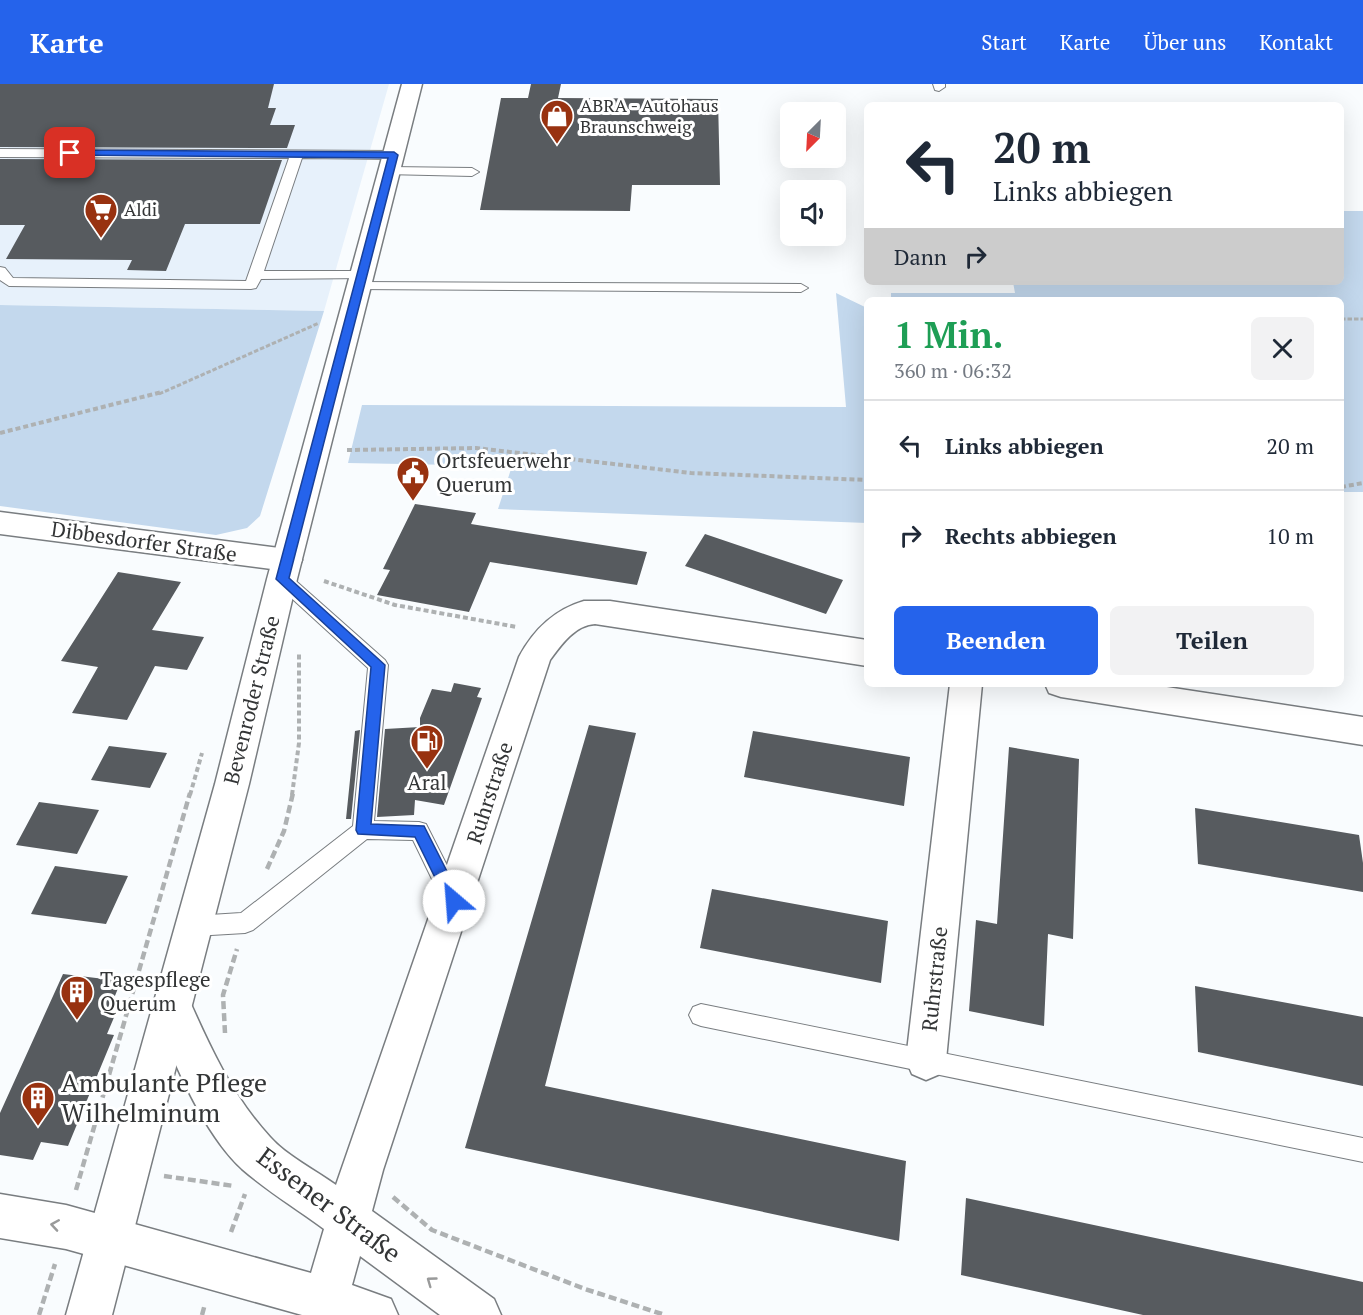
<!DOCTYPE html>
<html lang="de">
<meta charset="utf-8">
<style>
:root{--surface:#fff;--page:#f2f2f3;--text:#1f2937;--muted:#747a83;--line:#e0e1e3;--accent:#2563eb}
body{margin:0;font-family:"PT Serif",serif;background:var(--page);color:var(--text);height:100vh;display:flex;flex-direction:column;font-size:22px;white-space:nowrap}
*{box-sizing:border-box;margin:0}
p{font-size:20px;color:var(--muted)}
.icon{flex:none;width:33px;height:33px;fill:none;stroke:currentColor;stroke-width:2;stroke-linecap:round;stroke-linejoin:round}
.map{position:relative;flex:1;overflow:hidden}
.drawer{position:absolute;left:864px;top:213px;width:480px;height:390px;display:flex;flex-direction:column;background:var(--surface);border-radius:9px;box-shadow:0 6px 24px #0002}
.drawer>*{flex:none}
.guide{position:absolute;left:864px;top:18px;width:480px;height:183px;border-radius:9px;box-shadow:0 6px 24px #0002;background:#fff;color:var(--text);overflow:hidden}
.needle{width:39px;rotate:204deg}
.controls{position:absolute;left:780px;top:18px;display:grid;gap:12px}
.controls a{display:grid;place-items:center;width:66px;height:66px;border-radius:9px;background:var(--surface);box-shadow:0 6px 24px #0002;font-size:30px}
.pin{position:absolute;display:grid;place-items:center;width:51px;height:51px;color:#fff;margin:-26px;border-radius:12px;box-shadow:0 3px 9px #0006}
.me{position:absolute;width:66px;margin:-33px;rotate:333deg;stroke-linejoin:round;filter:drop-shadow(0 0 4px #0008)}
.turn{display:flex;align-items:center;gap:21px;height:126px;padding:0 30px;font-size:27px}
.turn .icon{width:78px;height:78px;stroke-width:2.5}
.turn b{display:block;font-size:42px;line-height:51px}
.then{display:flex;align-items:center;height:57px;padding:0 30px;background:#0003;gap:12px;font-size:22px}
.round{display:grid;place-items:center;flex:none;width:63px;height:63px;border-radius:9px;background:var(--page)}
.headline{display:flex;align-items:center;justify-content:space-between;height:102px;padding:0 30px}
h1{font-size:36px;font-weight:700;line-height:45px;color:#1e9e55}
.cta{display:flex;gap:12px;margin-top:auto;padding:12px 30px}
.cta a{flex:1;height:69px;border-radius:9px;background:var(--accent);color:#fff;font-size:24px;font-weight:700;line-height:69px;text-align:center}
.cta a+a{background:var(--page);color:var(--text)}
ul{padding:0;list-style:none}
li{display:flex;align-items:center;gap:18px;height:90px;padding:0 30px;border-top:2px solid var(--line)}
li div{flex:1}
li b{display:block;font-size:22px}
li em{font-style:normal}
header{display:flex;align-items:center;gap:36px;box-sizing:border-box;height:84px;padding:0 30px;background:var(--accent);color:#fff}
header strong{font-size:28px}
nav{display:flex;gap:33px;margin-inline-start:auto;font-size:21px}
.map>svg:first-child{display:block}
</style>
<header>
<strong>Karte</strong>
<nav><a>Start</a><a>Karte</a><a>Über uns</a><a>Kontakt</a></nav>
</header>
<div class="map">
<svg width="1363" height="1231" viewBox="0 0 1363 1231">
<rect width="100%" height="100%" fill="#f9fcfe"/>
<path fill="#e7f1fb" d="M0,0H389L324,227L0,221Z"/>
<path fill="#c3d8ed" d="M1341,127H1363V408H1341V216H891V209H1015L1013,198H1341Z
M836,209L867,224V439L498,425L512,382L348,379L362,321L846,323Z
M0,221L324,227L260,432L247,444L216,451L0,422Z"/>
<path fill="#575b5f" d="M0,0H274L268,24H276L270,41H295L287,64L0,63Z
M531,0H561L558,14L718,15L720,101H632L630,127L480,126L501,14H528Z
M0,75L282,76L260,140H185L166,187L127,186L132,176L6,175L25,141H0Z
M415,420L476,429L471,440L647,468L637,501L490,478L469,528L377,511L390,486L383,485Z
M705,450L773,473L843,496L826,530L685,482Z
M118,488L181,498L152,546L204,553L187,586L155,582L127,636L72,629L98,583L61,577Z
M454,599L481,604L477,613L482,614L444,721L415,716L414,731L377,733L385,645L420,643V634L432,605L451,608Z
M589,641L636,649L545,1002L906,1077L899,1157L465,1064Z
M360,646L351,735H346L355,647Z
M753,647L910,673L904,722L744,693Z
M109,662L167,669L150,704L91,696Z
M1009,663L1079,675L1073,855L1048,850L1044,942L969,927L976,836L997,840Z
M39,718L99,726L77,770L16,761Z
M1195,724L1359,751L1363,779V808L1198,780Z
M55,782L128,792L106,840L31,830Z
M712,805L888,837L881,899L700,864Z
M63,890L121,897L110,924H118L107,950L114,951L68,1062L41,1058L33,1076L0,1071V1029Z
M1195,902L1363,933V1002L1198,968Z
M966,1114L1363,1198V1231H1143L961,1191Z"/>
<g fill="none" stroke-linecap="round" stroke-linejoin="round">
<g stroke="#797d80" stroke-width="2">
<path id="service" d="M933,0H945V3L939,7L935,6Z
M0,65L394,67L401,71L394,75L302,74L264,187H362L369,191L367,194L261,195L256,204L251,205L9,202L0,196V183L5,184L13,194L246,197L289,74L0,73Z
M390,83L472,84L479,88L472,92L385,90V84Z
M360,198L801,200L808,204L801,208L355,205L353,202Z
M282,488L288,490L385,576L388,581L374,737L419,738L426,740L465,817L462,824L454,827L446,824L413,756L367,755L253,846L245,849L194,852L186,849L183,842L186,835L194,832L241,829L353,742L368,584L276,500L273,495L276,490Z
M701,920L1363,1054V1078L701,942L693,939L689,931L693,923Z"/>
</g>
<g stroke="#797d80" stroke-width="3">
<path id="minor" d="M0,428L287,465L298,468L302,476L298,484L287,487L0,450Z
M584,517H610L867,556V582L595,540C575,541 561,561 550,576L383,1086L372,1127L494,1215L501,1231H440L360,1172L352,1201L391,1215L398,1231H302L66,1165L0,1154V1110L66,1121L311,1189L324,1145C297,1125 267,1107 242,1085C203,1049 171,973 153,924L159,911L173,905L187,911C209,961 232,1012 270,1053C287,1072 315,1086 336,1101L519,573C534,545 554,526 584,517Z
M950,600H982L946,976L940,990L926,996L912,990L906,976Z
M1045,600H1147L1363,633V661L1061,613L1049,609Z"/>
</g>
<g stroke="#797d80" stroke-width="3">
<path id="secondary" d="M402,0H422L297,495L249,700L112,1231H66L215,700L267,495Z"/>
</g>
<path stroke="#aeb1b2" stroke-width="3" stroke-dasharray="4.5 2" stroke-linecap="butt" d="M1341,235H1363
M159,310L319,239"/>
<path stroke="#aeb1b2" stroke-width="4" stroke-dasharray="5 3" stroke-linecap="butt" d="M0,349L162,308
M347,366L476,364L691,389L867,396
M1341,403L1363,399
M324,497L395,521L517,543
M190,711L202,669
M292,711L299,659V570"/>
<path stroke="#aeb1b2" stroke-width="4.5" stroke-dasharray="8 4" stroke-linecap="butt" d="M267,785L284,747L293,709
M225,949L223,911L237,865
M164,1092L234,1102
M76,1106L190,709
M393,1113L432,1146L585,1205L665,1231
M231,1148L245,1110
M39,1231L55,1180
M202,1231L205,1220"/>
<use href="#service" fill="#fff" fill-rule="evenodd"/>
<use href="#minor" fill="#fff" fill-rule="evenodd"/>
<use href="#secondary" fill="#fff" fill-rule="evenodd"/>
</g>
<defs><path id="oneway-chevron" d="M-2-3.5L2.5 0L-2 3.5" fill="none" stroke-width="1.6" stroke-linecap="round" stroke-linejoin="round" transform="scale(1.5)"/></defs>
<g stroke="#999a9a">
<use href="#oneway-chevron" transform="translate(55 1141) rotate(-171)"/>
<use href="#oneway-chevron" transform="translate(431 1197) rotate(-144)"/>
</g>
<path fill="#2563eb" stroke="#184099" stroke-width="1.5" d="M70,66L394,68L398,71L289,494L385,581L371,740L424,742L462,817L460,822H449L415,753L358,750L356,746L371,583L276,495L388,74L67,71L65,69Z"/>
<defs>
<g id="shop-pin" transform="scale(1.725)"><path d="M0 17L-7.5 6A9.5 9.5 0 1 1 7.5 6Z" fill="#983210" stroke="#fff"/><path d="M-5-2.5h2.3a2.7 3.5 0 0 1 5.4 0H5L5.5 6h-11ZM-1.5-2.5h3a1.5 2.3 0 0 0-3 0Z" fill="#fff"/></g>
<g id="supermarket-pin" transform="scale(1.725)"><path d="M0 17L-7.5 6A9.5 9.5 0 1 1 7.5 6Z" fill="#983210" stroke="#fff"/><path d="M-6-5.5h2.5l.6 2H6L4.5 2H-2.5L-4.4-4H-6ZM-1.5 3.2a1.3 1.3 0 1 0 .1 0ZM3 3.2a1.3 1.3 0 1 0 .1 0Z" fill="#fff"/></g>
<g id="civic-pin" transform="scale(1.725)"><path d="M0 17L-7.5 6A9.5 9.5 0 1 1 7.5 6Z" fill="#983210" stroke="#fff"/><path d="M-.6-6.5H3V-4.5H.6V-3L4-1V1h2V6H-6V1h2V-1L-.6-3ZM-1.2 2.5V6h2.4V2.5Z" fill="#fff"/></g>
<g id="fuel-pin" transform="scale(1.725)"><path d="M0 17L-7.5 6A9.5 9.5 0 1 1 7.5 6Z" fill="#983210" stroke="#fff"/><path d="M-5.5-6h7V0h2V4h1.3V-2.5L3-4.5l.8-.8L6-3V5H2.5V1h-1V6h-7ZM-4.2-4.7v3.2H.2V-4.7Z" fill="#fff"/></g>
<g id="building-pin" transform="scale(1.725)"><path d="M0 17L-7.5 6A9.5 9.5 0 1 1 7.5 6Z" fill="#983210" stroke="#fff"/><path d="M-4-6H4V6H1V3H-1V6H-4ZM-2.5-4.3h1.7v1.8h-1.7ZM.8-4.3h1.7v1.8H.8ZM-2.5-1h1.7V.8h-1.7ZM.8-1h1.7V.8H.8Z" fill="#fff"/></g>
</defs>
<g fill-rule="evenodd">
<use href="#shop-pin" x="557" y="32"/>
<use href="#supermarket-pin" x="101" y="126"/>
<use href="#civic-pin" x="413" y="389"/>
<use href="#fuel-pin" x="427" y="657"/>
<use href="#building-pin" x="77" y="908"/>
<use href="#building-pin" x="38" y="1014"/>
</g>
<g text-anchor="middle" stroke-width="6" stroke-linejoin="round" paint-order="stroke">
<g font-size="18" fill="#333536" stroke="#fff" text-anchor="start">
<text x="580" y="28">ABRA - Autohaus<tspan x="580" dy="21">Braunschweig</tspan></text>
<text x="124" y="132">Aldi</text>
</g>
<g font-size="21" fill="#333536" stroke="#fff" text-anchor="start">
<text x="436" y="384">Ortsfeuerwehr<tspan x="436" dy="24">Querum</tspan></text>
<text x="427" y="706" text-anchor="middle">Aral</text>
<text x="100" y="903">Tagespflege<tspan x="100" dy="24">Querum</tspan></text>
</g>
<g font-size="21" fill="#333536" stroke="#fff">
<text transform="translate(144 458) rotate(8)" y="7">Dibbesdorfer Straße</text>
<text transform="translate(252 616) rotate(-76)" y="7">Bevenroder Straße</text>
<text transform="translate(490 709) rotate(-72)" y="7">Ruhrstraße</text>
<text transform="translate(935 895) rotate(-84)" y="7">Ruhrstraße</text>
</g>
<g font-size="26" fill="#333536" stroke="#fff" text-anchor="start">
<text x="61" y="1008">Ambulante Pflege<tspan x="61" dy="30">Wilhelminum</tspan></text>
</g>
<g font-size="26" fill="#333536" stroke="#fff">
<text transform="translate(329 1121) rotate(37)" y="9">Essener Straße</text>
</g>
</g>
</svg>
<div class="controls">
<a><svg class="needle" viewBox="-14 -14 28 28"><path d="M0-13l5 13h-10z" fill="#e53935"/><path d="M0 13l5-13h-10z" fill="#747a83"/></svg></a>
<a><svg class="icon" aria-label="sound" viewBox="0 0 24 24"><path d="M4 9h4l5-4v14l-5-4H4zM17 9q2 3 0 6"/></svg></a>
</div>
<div class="pin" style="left:70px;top:69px;background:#d93025"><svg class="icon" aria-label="arrive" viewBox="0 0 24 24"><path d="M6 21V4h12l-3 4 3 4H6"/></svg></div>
<svg class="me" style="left:454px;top:817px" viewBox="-20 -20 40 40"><circle r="19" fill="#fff"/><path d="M0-13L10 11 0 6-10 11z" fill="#2563eb"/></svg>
<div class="guide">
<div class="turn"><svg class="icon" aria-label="left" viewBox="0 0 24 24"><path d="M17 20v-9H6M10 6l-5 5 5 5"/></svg><div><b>20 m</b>Links abbiegen</div></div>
<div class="then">Dann<svg class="icon" aria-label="right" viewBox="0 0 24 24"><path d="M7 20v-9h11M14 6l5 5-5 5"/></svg></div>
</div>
<section class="drawer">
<div class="headline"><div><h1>1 Min.</h1><p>360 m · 06:32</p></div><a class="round"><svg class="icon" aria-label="close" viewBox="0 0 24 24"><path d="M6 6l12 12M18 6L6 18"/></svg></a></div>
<ul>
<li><svg class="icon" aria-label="left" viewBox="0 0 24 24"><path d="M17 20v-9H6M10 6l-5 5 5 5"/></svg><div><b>Links abbiegen</b></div><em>20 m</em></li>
<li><svg class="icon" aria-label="right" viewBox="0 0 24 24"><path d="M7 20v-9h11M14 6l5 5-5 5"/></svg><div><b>Rechts abbiegen</b></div><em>10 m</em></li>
</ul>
<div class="cta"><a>Beenden</a><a>Teilen</a></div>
</section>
</div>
